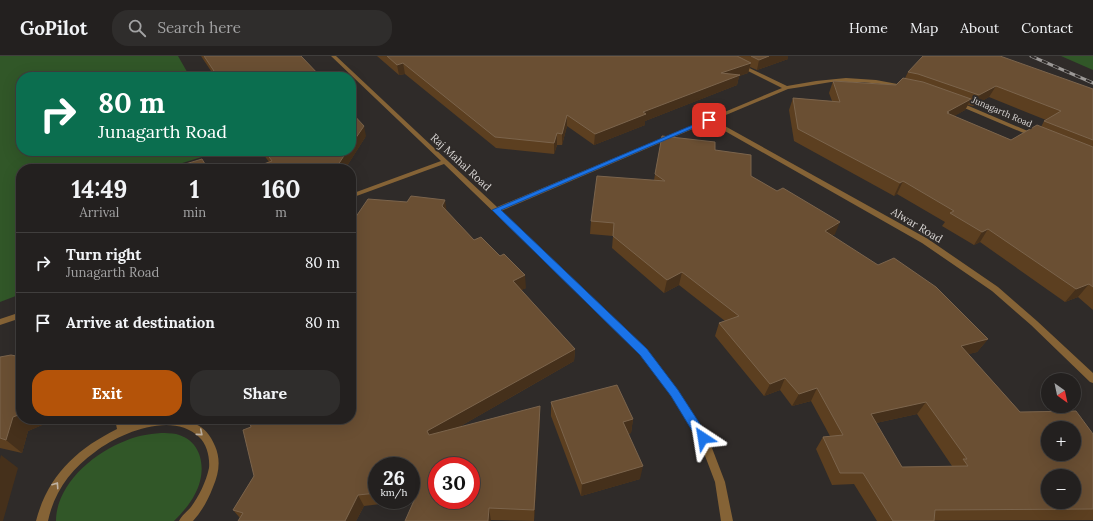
<!DOCTYPE html>
<meta charset="utf-8">
<style>
:root{--surface:#23201f;--page:#2f2d2c;--text:#f1f3f6;--muted:#a3a3a4;--line:#403e3d;--accent:#b45309}
body{margin:0;font-family:Lora,serif;background:var(--page);color:var(--text);height:100vh;display:flex;flex-direction:column;font-size:15px;white-space:nowrap}
*{box-sizing:border-box;margin:0}
p{font-size:13px;color:var(--muted)}
.icon{flex:none;width:22px;height:22px;fill:none;stroke:currentColor;stroke-width:2;stroke-linecap:round;stroke-linejoin:round}
.map{position:relative;flex:1;overflow:hidden}
.side{position:absolute;left:16px;top:108px;width:340px;height:260px;display:flex;flex-direction:column;background:var(--surface);border-radius:16px;box-shadow:0 4px 16px #0002,0 0 0 1px var(--line)}
.side>*{flex:none}
.hud{position:absolute;left:16px;top:16px;width:340px;height:84px;border-radius:16px;box-shadow:0 4px 16px #0002,0 0 0 1px var(--line);background:#0b6e4f;color:#fff;overflow:hidden}
.needle{width:26px;rotate:147deg}
.buttons{position:absolute;left:1041px;top:317px;display:grid;gap:8px}
.buttons a{display:grid;place-items:center;width:40px;height:40px;border-radius:50%;background:var(--surface);box-shadow:0 4px 16px #0002,0 0 0 1px var(--line);font-size:20px}
.speed{position:absolute;left:368px;top:401px;display:flex;gap:8px;font-size:20px;font-weight:700;text-align:center}
.speed>*{display:grid;place-content:center;width:52px;height:52px;border-radius:50%;background:var(--surface);box-shadow:0 4px 16px #0002,0 0 0 1px var(--line);line-height:1}
.speed small{font-size:10px;font-weight:400}
.speed .limit{border:6px solid #d22;background:#fff;color:#111}
.pin{position:absolute;display:grid;place-items:center;width:34px;height:34px;color:#fff;margin:-17px;border-radius:8px;box-shadow:0 2px 6px #0006}
.me{position:absolute;width:44px;margin:-22px;rotate:327deg;stroke-linejoin:round;filter:drop-shadow(0 0 3px #0008)}
.turn{display:flex;align-items:center;gap:14px;height:84px;padding:0 16px;font-size:18px}
.turn .icon{width:52px;height:52px;stroke-width:2.5}
.turn b{display:block;font-size:28px;line-height:34px}
.eta{display:flex;justify-content:space-evenly;align-items:center;height:68px;text-align:center}
.eta b{font-size:24px;font-weight:800;line-height:28px}
.primary-button{display:flex;gap:8px;margin-top:auto;padding:8px 16px}
.primary-button a{flex:1;height:46px;border-radius:16px;background:var(--accent);color:#fff;font-size:16px;font-weight:800;line-height:46px;text-align:center}
.primary-button a+a{background:var(--page);color:var(--text)}
ul{padding:0;list-style:none}
li{display:flex;align-items:center;gap:12px;height:60px;padding:0 16px;border-top:1px solid var(--line)}
li div{flex:1}
li b{display:block;font-size:15px}
li em{font-style:normal}
header{display:flex;align-items:center;gap:24px;box-sizing:border-box;height:56px;padding:0 20px;background:var(--surface);border-bottom:1px solid var(--line)}
header strong{font-size:19px}
nav{display:flex;gap:22px;margin-inline-start:auto;font-size:14px}
.search{width:280px;height:36px;background:var(--page);display:flex;align-items:center;gap:10px;box-sizing:border-box;padding:0 14px;border-radius:16px;color:var(--muted);font-size:15px}
.map>svg:first-child{display:block}
</style>
<header>
<strong>GoPilot</strong>
<div class="search"><svg class="icon" aria-label="search" viewBox="0 0 24 24"><circle cx="10" cy="10" r="6"/><path d="M15 15l6 6"/></svg>Search here</div>
<nav><a>Home</a><a>Map</a><a>About</a><a>Contact</a></nav>
</header>
<div class="map">
<svg width="1093" height="465" viewBox="0 0 1093 465">
<rect width="100%" height="100%" fill="#2f2b29"/>
<path fill="#315728" d="M0,0H178L190,21H21V95H221L163,113H21V238L0,246Z
M1061,0H1093V14Z
M161,377C166,377 171,377 176,378C204,385 207,416 195,438C190,448 182,457 174,465H56C56,429 93,397 125,385C136,380 148,378 161,377Z"/>
<g fill="none" stroke-linecap="round" stroke-linejoin="round">
<path fill="#856336" fill-rule="evenodd" d="M331,0H336L497,151L782,32L718,0H724L787,30L816,25L846,22L876,24L908,30L909,31L906,33L891,29L861,26H831L801,31L788,33L714,64L928,183L998,231L1037,265L1093,317V327L1090,326L1031,269L992,235L922,187L709,66L501,155L647,294L677,334L707,379L725,426L733,465H721L715,426L699,384L671,340L641,298L444,108L351,142V138L441,105Z
M957,45L1037,79L1038,80L1037,81H1033L955,48L954,47Z
M21,256V262L0,269V263Z
M115,363H125L126,369C140,364 151,363 165,363C188,363 206,367 215,390C221,404 219,417 213,431C208,444 202,455 193,465H179C182,459 187,456 191,451C199,440 206,426 209,412C210,402 207,388 199,381C172,355 120,377 95,396C71,413 54,436 48,465H36C48,419 77,393 117,373Z"/>
<g stroke="#9b9896" stroke-width="3">
<path id="rail" d="M1031,0L1093,27"/>
</g>
<use href="#rail" stroke="#2f2b29" stroke-width="2" stroke-dasharray="6" stroke-linecap="butt"/>
</g>
<path fill="#5c3f20" fill-rule="evenodd" d="M201,0H301L321,21H215Z
M377,0H788V3L757,14L750,11L748,17L739,20L737,29L645,65V69L594,89L567,70L562,89H557L554,98L496,92L405,18L399,19Z
M908,16L1093,33V254L1078,241L1065,246L980,186L974,189L942,170L945,166L897,138L894,140L794,85L789,54L793,42L832,45L829,37L833,25L896,29L905,22ZM989,41L1046,64L1044,65L1041,71L1011,84L954,60L965,54L968,49L973,50Z
M366,80L345,113H262L261,109L269,106L261,95H351Z
M662,80L715,94L751,120L835,178L832,180L988,283L977,296L968,298L1020,356L1093,378V464L877,465L854,428L832,429L816,393L823,381L830,380L811,345L792,350L780,334L764,340L715,280L719,267L725,265L679,229L664,237L612,192L613,180L590,178L591,165L654,124ZM917,358L952,410L902,411L876,367Z
M447,155L474,184L526,232L521,234L575,293L574,305L459,371L540,362L534,465L491,464L414,444L364,450L356,465H238L240,462L233,454L254,420L251,371ZM377,410H411V444H377Z
M0,301L21,363H50L49,366L28,375L22,397L0,392Z
M551,346L633,363L631,377L628,378L640,423L581,440L551,360Z"/>
<path fill="#45301b" d="M769,0H788V3L757,14L759,4Z
M403,7L405,18L399,19L397,9Z
M751,7L748,17L739,20L737,29L645,65V69L594,89L595,78L643,56L721,17Z
M996,30L989,41L973,50L979,39Z
M971,43L965,54L944,66L947,56Z
M567,59V70L562,89V78Z
M364,70L366,80L345,113H339L338,109L347,95H351V89Z
M557,77V89L554,98V87Z
M334,109L335,113H321Z
M903,125L897,138L894,140L900,127Z
M445,144L447,157L442,150Z
M840,166L835,178L819,188L825,175Z
M988,173L980,186L974,189L982,176Z
M682,216L679,229L664,237L667,224Z
M525,219L526,232L513,238V225Z
M1089,228L1078,241L1065,246L1076,233Z
M988,283L977,296L951,303L961,290Z
M575,293L574,305L431,387L427,375Z
M785,322L780,334L764,340L770,328Z
M817,332L811,345L792,350L799,338Z
M926,346L917,358L862,370L871,358Z
M540,350V362L534,465V454Z
M21,358V363H50L49,366L28,375L22,397L6,384L13,361Z
M633,363L631,377L620,380L623,366Z
M1,399L18,412L3,465H0V403Z
M643,410L640,423L581,440L582,428Z
M358,439L364,450L356,465H345Z
M489,452L491,465H488Z"/>
<path fill="#6a4f33" stroke="#7b644c" fill-rule="evenodd" d="M204,0H301L321,21H218Z
M387,0H737L751,7L721,17L740,19L643,56L646,58L595,78L567,59L562,78L557,77L554,87L495,81L403,7L397,9Z
M751,0H769L759,4Z
M923,0H1000L1093,33V84L1044,65L1061,55L996,30L979,39L918,18L908,16Z
M903,22L923,26L971,43L947,56H949L947,57L1011,84L1037,69L1093,91V231L1089,228L1076,233L988,173L982,176L950,157L954,155L903,125L900,127L798,73L793,42L840,46L833,25L896,29Z
M351,56L364,70L351,89Z
M662,80L715,86V94L751,99V120L777,135L783,132L840,166L825,175L878,209L894,202L936,231L988,283L961,290L1020,356L1076,355L1093,378V453L935,454L934,465H893L863,417H840L823,381L843,379L817,332L799,338L785,322L770,328L719,267L739,260L682,216L667,224L613,180L614,167L591,165L597,120L665,125L655,118ZM926,346L967,403H963L968,410L902,411L871,358ZM1048,372H1074V398H1048ZM1048,420H1074V446H1048Z
M265,95H347L338,109H334L321,113H263L261,109L272,105Z
M202,103L208,113H169Z
M411,140L445,144L442,150L474,184L481,181L500,200L504,198L525,219L513,225L575,293L427,375L429,379L540,350L534,454L489,452L488,465H405L420,431L411,432V410H377V437L358,439L345,465H238L243,457L233,454L254,420L243,374L251,371L249,363H351V166L353,165L368,143L407,146ZM437,410H471V444H437Z
M11,299L21,301V358L13,361L6,384L0,382V301Z
M617,329L633,363L623,366L643,410L582,428L551,346Z"/>
<defs><path id="oneway-chevron" d="M-2-3.5L2.5 0L-2 3.5" fill="none" stroke-width="1.6" stroke-linecap="round" stroke-linejoin="round"/></defs>
<g stroke="#bfb3a4">
<use href="#oneway-chevron" transform="translate(200 377) rotate(40)"/>
<use href="#oneway-chevron" transform="translate(56 429) rotate(-56)"/>
</g>
<path fill="#1a73e8" stroke="#114b97" d="M707,63L712,64L501,154L647,293L678,334L707,379L709,382L707,386L703,387L699,386L671,340L640,299L492,154Z"/>
<g text-anchor="middle" stroke-width="4" stroke-linejoin="round" paint-order="stroke">
<g font-size="9" fill="#d8d5d3" stroke="#2f2b29">
<text transform="translate(1002 56) rotate(23)" y="3">Junagarth Road</text>
</g>
<g font-size="11" fill="#d8d5d3" stroke="#2f2b29">
<text transform="translate(461 106) rotate(43)" y="4">Raj Mahal Road</text>
<text transform="translate(917 169) rotate(31)" y="4">Alwar Road</text>
</g>
</g>
</svg>
<div class="buttons">
<a><svg class="needle" viewBox="-14 -14 28 28"><path d="M0-13l5 13h-10z" fill="#e53935"/><path d="M0 13l5-13h-10z" fill="#a3a3a4"/></svg></a>
<a>+</a>
<a>−</a>
</div>
<div class="speed"><div>26<small>km/h</small></div><div class="limit">30</div></div>
<div class="pin" style="left:709px;top:64px;background:#d93025"><svg class="icon" aria-label="arrive" viewBox="0 0 24 24"><path d="M6 21V4h12l-3 4 3 4H6"/></svg></div>
<svg class="me" style="left:703px;top:382px" viewBox="-20 -20 40 40"><path d="M0-17L14 15 0 8-14 15z" fill="#1a73e8" stroke="#fff" stroke-width="4"/></svg>
<div class="hud">
<div class="turn"><svg class="icon" aria-label="right" viewBox="0 0 24 24"><path d="M7 20v-9h11M14 6l5 5-5 5"/></svg><div><b>80 m</b>Junagarth Road</div></div>
</div>
<section class="side">
<div class="eta">
<div><b>14:49</b><p>Arrival</p></div>
<div><b>1</b><p>min</p></div>
<div><b>160</b><p>m</p></div>
</div>
<ul>
<li><svg class="icon" aria-label="right" viewBox="0 0 24 24"><path d="M7 20v-9h11M14 6l5 5-5 5"/></svg><div><b>Turn right</b><p>Junagarth Road</p></div><em>80 m</em></li>
<li><svg class="icon" aria-label="arrive" viewBox="0 0 24 24"><path d="M6 21V4h12l-3 4 3 4H6"/></svg><div><b>Arrive at destination</b></div><em>80 m</em></li>
</ul>
<div class="primary-button"><a>Exit</a><a>Share</a></div>
</section>
</div>
